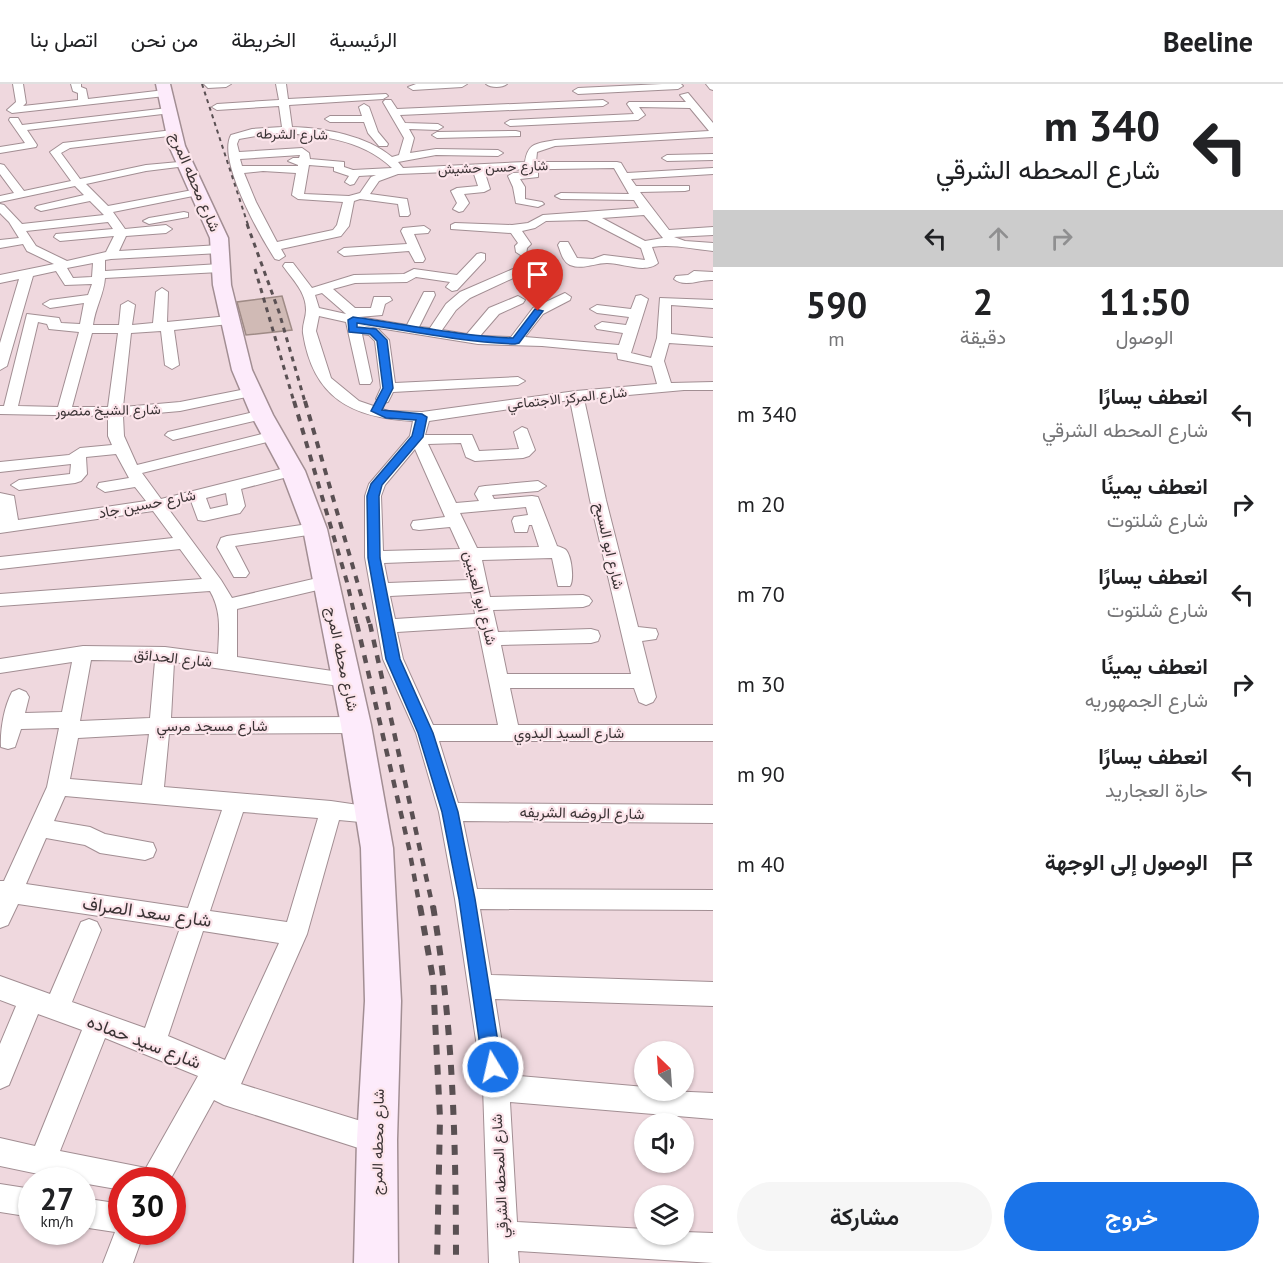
<!DOCTYPE html>
<html lang="ar">
<meta charset="utf-8">
<style>
:root{--surface:#fff;--page:#f6f6f6;--text:#202124;--muted:#757577;--line:#e0e0e0;--accent:#1a73e8}
body{margin:0;font-family:"PT Sans",Vazirmatn,sans-serif;background:var(--page);color:var(--text);direction:rtl;height:100vh;display:flex;flex-direction:column;font-size:22px;white-space:nowrap}
*{box-sizing:border-box;margin:0}
p{font-size:20px;color:var(--muted)}
.icon{flex:none;width:33px;height:33px;fill:none;stroke:currentColor;stroke-width:2;stroke-linecap:round;stroke-linejoin:round}
.map{position:relative;flex:1;overflow:hidden;direction:ltr}
.sheet{display:flex;flex-direction:column;background:var(--surface);width:570px}
.sheet>*{flex:none}
.top-card{background:#fff;color:var(--text);overflow:hidden}
.needle{width:39px;rotate:335deg}
.fabs{position:absolute;left:634px;top:957px;display:grid;gap:12px}
.fabs a{display:grid;place-items:center;width:60px;height:60px;border-radius:50%;background:var(--surface);box-shadow:0 2px 4px #0004;font-size:30px}
.speed{position:absolute;left:18px;top:1083px;display:flex;gap:12px;font-size:30px;font-weight:700;text-align:center}
.speed>*{display:grid;place-content:center;width:78px;height:78px;border-radius:50%;background:var(--surface);box-shadow:0 2px 4px #0004;line-height:1}
.speed small{font-size:15px;font-weight:400}
.speed .limit{border:9px solid #d22;background:#fff;color:#111}
.pin{position:absolute;display:grid;place-items:center;width:51px;height:51px;color:#fff;margin:-62px -26px;border-radius:50% 50% 50% 0;rotate:-45deg;box-shadow:0 0 6px #0007}
.pin .icon{rotate:45deg}
.me{position:absolute;width:66px;margin:-33px;rotate:351deg;stroke-linejoin:round;filter:drop-shadow(0 0 4px #0008)}
.turn{display:flex;align-items:center;gap:21px;height:126px;padding:0 24px;font-size:27px}
.turn .icon{width:78px;height:78px;stroke-width:2.5}
.turn b{display:block;font-size:42px;line-height:51px}
.lanes{display:flex;align-items:center;height:57px;padding:0 24px;background:#0003;justify-content:center;gap:30px;direction:ltr}
.lanes .off{opacity:.35}
.eta{display:flex;justify-content:space-evenly;align-items:center;height:102px;text-align:center}
.eta b{font-size:36px;font-weight:600;line-height:42px}
.cta{display:flex;gap:12px;margin-top:auto;padding:12px 24px}
.cta a{flex:1;height:69px;border-radius:36px;background:var(--accent);color:#fff;font-size:24px;font-weight:600;line-height:69px;text-align:center}
.cta a+a{background:var(--page);color:var(--text)}
ul{padding:0;list-style:none}
li{display:flex;align-items:center;gap:18px;height:90px;padding:0 24px}
li div{flex:1}
li b{display:block;font-size:22px}
li em{font-style:normal}
header{display:flex;align-items:center;gap:36px;box-sizing:border-box;height:84px;padding:0 30px;background:var(--surface);border-bottom:2px solid var(--line)}
header strong{font-size:28px}
nav{display:flex;gap:33px;margin-inline-start:auto;font-size:21px}
main{display:flex;flex:1;min-height:0}
.map>svg:first-child{display:block}
</style>
<header>
<strong>Beeline</strong>
<nav><a>الرئيسية</a><a>الخريطة</a><a>من نحن</a><a>اتصل بنا</a></nav>
</header>
<main>
<section class="sheet">
<div class="top-card">
<div class="turn"><svg class="icon" aria-label="left" viewBox="0 0 24 24"><path d="M17 20v-9H6M10 6l-5 5 5 5"/></svg><div><b>340 m</b>شارع المحطه الشرقي</div></div>
<div class="lanes"><svg class="icon" aria-label="left" viewBox="0 0 24 24"><path d="M17 20v-9H6M10 6l-5 5 5 5"/></svg><svg class="icon off" aria-label="ahead" viewBox="0 0 24 24"><path d="M12 20V5M6 11l6-6 6 6"/></svg><svg class="icon off" aria-label="right" viewBox="0 0 24 24"><path d="M7 20v-9h11M14 6l5 5-5 5"/></svg></div>
</div>
<div class="eta">
<div><b>11:50</b><p>الوصول</p></div>
<div><b>2</b><p>دقيقة</p></div>
<div><b>590</b><p>m</p></div>
</div>
<ul>
<li><svg class="icon" aria-label="left" viewBox="0 0 24 24"><path d="M17 20v-9H6M10 6l-5 5 5 5"/></svg><div><b>انعطف يسارًا</b><p>شارع المحطه الشرقي</p></div><em>340 m</em></li>
<li><svg class="icon" aria-label="right" viewBox="0 0 24 24"><path d="M7 20v-9h11M14 6l5 5-5 5"/></svg><div><b>انعطف يمينًا</b><p>شارع شلتوت</p></div><em>20 m</em></li>
<li><svg class="icon" aria-label="left" viewBox="0 0 24 24"><path d="M17 20v-9H6M10 6l-5 5 5 5"/></svg><div><b>انعطف يسارًا</b><p>شارع شلتوت</p></div><em>70 m</em></li>
<li><svg class="icon" aria-label="right" viewBox="0 0 24 24"><path d="M7 20v-9h11M14 6l5 5-5 5"/></svg><div><b>انعطف يمينًا</b><p>شارع الجمهوريه</p></div><em>30 m</em></li>
<li><svg class="icon" aria-label="left" viewBox="0 0 24 24"><path d="M17 20v-9H6M10 6l-5 5 5 5"/></svg><div><b>انعطف يسارًا</b><p>حارة العجاريد</p></div><em>90 m</em></li>
<li><svg class="icon" aria-label="arrive" viewBox="0 0 24 24"><path d="M6 21V4h12l-3 4 3 4H6"/></svg><div><b>الوصول إلى الوجهة</b></div><em>40 m</em></li>
</ul>
<div class="cta"><a>خروج</a><a>مشاركة</a></div>
</section>
<div class="map">
<svg width="713" height="1179" viewBox="0 0 713 1179">
<rect width="100%" height="100%" fill="#efd8de"/>
<path fill="#d0bab5" stroke="#9f8b86" stroke-width="1.5" d="M282,212L292,246L246,251L237,218Z"/>
<g fill="none" stroke-linecap="round" stroke-linejoin="round">
<g stroke="#a28e93" stroke-width="2">
<path id="minor" d="M13,0H23L26,19L23,22L78,16V9L73,7L71,0H81V3L86,5L88,15L165,6L170,9L165,12L12,29L7,26L16,18Z
M204,0H231L226,3L208,4Z
M276,0H286L288,15L386,10L388,12L383,15L289,21L292,43C325,44 367,52 392,73L399,71L404,54L383,18L385,16H391L397,25L603,16L608,19L603,22L400,31L405,39L438,40L443,43L438,46L409,45L414,54L410,69L436,65L498,66L503,69L498,72L436,71L398,78L403,84L525,78C528,58 537,60 555,56L709,47L690,24L639,23L645,31L638,36L510,42L505,39L510,36L634,30L627,20L629,18H686L680,11L688,9L713,39V53L555,62L537,68L536,78H617L621,79L627,89L713,84V90L631,95L636,102H689V106L685,107L640,108L669,146L713,143V151L674,153L685,157L713,159V167C692,165 673,160 652,163L658,179C646,190 622,179 607,179C595,179 583,186 570,181C562,177 561,168 558,161L560,158H568L577,174L593,175L604,171L645,176L641,164L587,136L546,137L535,144L522,147L531,160L527,164L526,171L522,172L516,168L515,162L518,159L511,149L451,145V141L455,139L512,141L528,139L543,131L639,124L634,116L561,115L555,112L561,109L629,110L614,84L484,86L490,105L484,108L464,110L469,119L463,127L459,128L453,125L457,119L451,107L457,104L478,102L473,87L398,90L379,97L370,110L407,115L410,130L408,132H400L398,120L360,115L354,117L349,142L341,152L281,165L285,172L279,176L275,175C260,152 217,76 231,51L252,45L282,43L279,22L217,26L212,23L217,20L279,16ZM274,49C314,50 361,54 392,84L353,86L344,83V78L310,75L309,69L302,64L239,68L237,60L239,55ZM300,71L299,74H293L288,77L298,81V82H242L240,75ZM309,81L334,83V87L349,92L345,98L350,101L354,100L359,92L376,91L371,93L360,109L349,112L304,110ZM263,87L296,89L292,111L298,115L343,118L337,141L333,146L277,158L256,118L244,89ZM644,131L663,154L645,157L602,134Z
M416,0H467L462,3L413,6L408,3Z
M486,0H507C502,4 491,4 486,0Z
M662,0H681L683,2L678,5L578,10L573,7L578,4Z
M706,0H713V6L710,5Z
M364,20L369,23L378,48L388,60L387,62H379L368,49L364,38H330L325,35L330,32H362L359,23Z
M168,24L171,25V29L27,46L37,61L36,63L0,69V63L25,59L9,36L10,34H18L22,41Z
M173,46L178,49L177,51L70,64L61,69L80,95L146,81L190,77L191,79L186,82L146,87L86,100L108,122L198,105L204,108L198,111L113,128L125,145L166,141L172,145L166,149L126,152L119,167L220,161L226,165L220,169L111,175L105,176V187L220,180L226,184L220,188L105,194C104,210 95,224 93,241H119L121,221L128,217L135,221L132,241L153,239L156,208L162,204L168,208L167,238L229,232L236,236L229,240L174,246L179,281L172,285L165,281L161,247L131,249L123,323L180,318L251,304L258,308L256,311L180,327L123,332L124,352L137,381L274,347L279,349L282,352L279,355L142,389L161,415L293,382L299,384L301,387L299,390L241,405L245,422L240,429L204,437L198,436L191,417L167,423L221,496L232,514L326,492L332,494L335,498L332,502L326,504L237,525V573L346,589L353,591L356,596L353,601L346,603L174,578L171,634L356,633L363,635L366,641L363,647L356,649L169,650L164,703L331,717L379,724L382,730L379,736L371,739L339,736L307,850L241,1000L377,1042L387,1046L391,1056L387,1066L377,1070L224,1021L214,1016L170,1096H122V1106L82,1099V1096H67L0,1082V1054L35,1062L82,946L38,930L9,1001L0,1005V960L16,922L0,916V892L50,910L81,838L89,835L97,838L101,846L72,918L145,944L180,844L18,820L8,841L0,844V797H4L47,703L59,644L21,645L15,663L8,665L1,663C0,646 4,623 12,608L19,605L26,608L29,613L25,629L62,628L72,578L0,589V575L83,562L165,563L218,570C219,547 222,528 210,507L0,522V510L202,495L180,465L0,485V473L173,454L153,427L0,449V409L14,412L18,436L146,417L135,403L105,408L97,403L99,399L129,394L116,370L86,373L87,390L81,397L75,399L19,406L11,401L19,396L70,390L71,380L0,388V378L69,371L80,364L112,361L108,352V332L0,330V322H4L27,230L59,234L61,239L80,240L84,219L50,224L43,220L50,216L88,211L92,200L65,201L56,187L33,192L7,282L0,286V259L19,195L0,199V191L54,180L27,167L23,160L0,164V156L19,154L9,138L0,129V120L4,121L22,140L104,131L90,117L41,127L35,124L37,122L84,111L75,102L0,118V112L14,109L0,90V80L4,81L24,107L71,97L50,68L63,59ZM108,138L113,145L56,150L54,153L60,157L114,152L106,168L67,177L36,162L26,147ZM93,179L92,193L73,194L67,184ZM38,238L47,240L49,245L79,248L58,323L18,322ZM92,249H118L108,323H72ZM226,409L228,421L210,425L206,414ZM91,576L155,577L150,634L80,637ZM149,650L142,701L70,695L78,654ZM65,712L222,726L188,824L26,800L46,754L85,761L100,769L145,776L153,773L156,766L153,759L105,750L90,743L54,737ZM243,728L318,734L287,838L210,827ZM203,847L279,859L225,976L168,952ZM105,954L198,992L146,1084L60,1067Z
M516,47L520,48V52L437,54L432,51L437,48Z
M713,70V76L667,77L662,74L667,71Z
M534,88L538,89V93L520,95L525,103V115L542,118L544,120L538,123L516,119L513,103L508,92L513,89Z
M184,128L188,129V133L149,140L143,137L149,134Z
M424,142L430,146L428,149L414,150L425,175L423,178H415L409,167L344,172L338,168L344,164L407,160L401,147L403,144Z
M481,169L485,170V176L457,206L452,207L446,203L450,198L416,193L407,198L355,199L333,205L355,224H371L374,213H390L392,216L385,220L382,231L359,233L407,241L424,208H434L435,211L419,243L430,244L446,220L460,208L520,182L526,186L524,189L470,214L456,226L442,246L467,250L489,224L518,212L525,216L523,219L499,230L480,252L511,253L533,224L565,209L571,213L570,216L543,230L525,253L619,261L623,249L597,245L595,242L602,238L626,241L629,233L597,229L590,225L597,221L631,225L636,212L641,211L648,215L631,269L651,274L657,254L660,214L713,216V224L671,221V250L713,254V262L669,259L664,277L671,299L713,298V306H684L584,315L606,416L638,543L656,545L658,550L656,555L642,557L656,613L653,618L646,621L639,618L634,604H510L518,641H713V657H439L458,719L713,721V739L463,737L477,805L713,806V826L480,825L491,891L713,898V922L495,915L507,991L645,1003V1006L713,1009V1035L510,1018L517,1138L645,1145V1150H684V1148L713,1149V1179L518,1167L519,1179H489L483,1003L455,815L439,728L416,649L383,575L365,473V412L369,400L410,352L413,337C352,334 313,314 303,249C302,241 306,234 306,226C306,208 293,196 283,182L285,179H293L312,204L354,191L404,190L414,185L457,191L477,170ZM322,209L345,229L346,230L319,224L315,211ZM319,232L346,238L360,300H370L372,297L362,250L369,251L375,257L381,304L376,315L383,319L388,318L393,308L518,301L525,297L518,293L395,299L389,256L378,245L360,241L478,260L542,262L617,269L618,275L652,282L657,300L576,307L422,328L388,327L359,317L331,294L316,247ZM570,316L590,416L631,590H507L501,561L591,559L598,557L600,552L598,547L591,545L498,548L493,526L583,523L589,521L592,517L589,513L583,511L490,513L482,476L552,474L558,502H570C574,496 572,473 566,466C564,464 560,463 557,462L538,413L532,412L494,415L492,411L538,407L546,402L538,397L485,402L479,403L475,410L479,417L456,419L428,360L461,359L466,373L475,377L523,374L529,372L535,366L527,345L522,343L514,348L519,365L479,367L472,351H425L429,337ZM415,365L445,433L413,437L411,441L413,445L419,446L450,443L460,465L383,467L381,412L385,401ZM526,423L528,431L514,433L512,437L515,448H527L529,441H532L539,463L477,464L460,429ZM465,476L469,496L388,499L384,479ZM471,508L475,530L395,535L390,512ZM478,543L498,641H433L403,575L397,548Z
M694,187L713,188V196C700,195 685,204 674,195L676,192L688,191Z
M262,326L267,328L270,331L267,334L173,356L165,351L168,348Z
M315,439L321,441L323,445L321,449L235,462L249,489L246,493H234L217,463L221,454L227,452Z
M0,1100L32,1105V1133L0,1128Z
M82,1114L122,1120V1148H144L133,1179H103L115,1148L82,1143Z"/>
</g>
<g stroke="#a28e93" stroke-width="3">
<path id="secondary" d="M156,0H170L185,62L228,154L231,201L252,286L273,331L305,387L327,445L371,641L393,764L401,917L397,1056L398,1179H354L357,1056L365,917L361,764L341,641L303,445L281,387L251,331L232,286L213,201L210,154L169,62Z"/>
</g>
<use href="#minor" fill="#fff" fill-rule="evenodd"/>
<use href="#secondary" fill="#fdebfb" fill-rule="evenodd"/>
<path stroke="#5a5053" stroke-width="2" stroke-dasharray="4 4" stroke-linecap="butt" d="M202,0L248,141"/>
<path stroke="#5a5053" stroke-width="3" stroke-dasharray="5 5" stroke-linecap="butt" d="M247,140L279,228L305,318
M255,185L294,318"/>
<path stroke="#5a5053" stroke-width="4" stroke-dasharray="7 7" stroke-linecap="butt" d="M294,317L347,498L357,542
M305,317L370,542"/>
<path stroke="#5a5053" stroke-width="4.5" stroke-dasharray="8 8" stroke-linecap="butt" d="M357,540L409,764L420,824
M370,540L433,824"/>
<path stroke="#5a5053" stroke-width="6" stroke-dasharray="10 10" stroke-linecap="butt" d="M420,822L433,895L440,1034L437,1179
M433,822C453,940 456,1059 456,1179"/>
</g>
<path fill="#1a73e8" stroke="#114b97" stroke-width="1.5" d="M535,225L543,227L519,259L515,260C462,258 410,247 357,239V243L376,245L387,256L393,304L382,326L422,330L427,333L423,353L382,401L379,412L380,474L400,575L433,649L458,728L475,815L502,983L499,990L493,992L486,990L483,983L459,815L442,728L418,649L386,575L368,474L367,412L371,400L412,352L416,336L386,334L371,327L383,304L377,257L370,250L349,248L348,236L353,233C406,240 459,252 513,254Z"/>
<g text-anchor="middle" stroke-width="4.5" stroke-linejoin="round" paint-order="stroke">
<g font-size="14" fill="#3b3335" stroke="#fce5eb">
<text transform="translate(292 50) rotate(1)" y="5">شارع الشرطه</text>
<text transform="translate(493 83) rotate(-2)" y="5">شارع حسن حشيش</text>
<text transform="translate(567 314) rotate(-6)" y="5">شارع المركز الاجتماعي</text>
<text transform="translate(108 326) rotate(-1)" y="5">شارع الشيخ منصور</text>
</g>
<g font-size="15" fill="#3b3335" stroke="#fce5eb">
<text transform="translate(195 98) rotate(67)" y="5">شارع محطه المرج</text>
<text transform="translate(147 420) rotate(-11)" y="5">شارع حسين جاد</text>
<text transform="translate(609 462) rotate(77)" y="5">شارع ابو السبح</text>
<text transform="translate(480 514) rotate(76)" y="5">شارع ابو العينين</text>
<text transform="translate(173 574) rotate(6)" y="5">شارع الحدائق</text>
<text transform="translate(342 575) rotate(78)" y="5">شارع محطه المرج</text>
<text x="212" y="647">شارع مسجد مرسي</text>
<text x="569" y="654">شارع السيد البدوي</text>
<text transform="translate(582 729) rotate(1)" y="5">شارع الروضه الشريفه</text>
<text transform="translate(378 1058) rotate(-89)" y="5">شارع محطه المرج</text>
<text transform="translate(500 1092) rotate(-93)" y="5">شارع المحطه الشرقي</text>
</g>
<g font-size="18" fill="#3b3335" stroke="#fce5eb">
<text transform="translate(147 828) rotate(8)" y="6">شارع سعد الصراف</text>
<text transform="translate(144 958) rotate(21)" y="6">شارع سيد حماده</text>
</g>
</g>
</svg>
<div class="fabs">
<a><svg class="needle" viewBox="-14 -14 28 28"><path d="M0-13l5 13h-10z" fill="#e53935"/><path d="M0 13l5-13h-10z" fill="#757577"/></svg></a>
<a><svg class="icon" aria-label="sound" viewBox="0 0 24 24"><path d="M4 9h4l5-4v14l-5-4H4zM17 9q2 3 0 6"/></svg></a>
<a><svg class="icon" aria-label="layers" viewBox="0 0 24 24"><path d="M12 4l9 5-9 5-9-5zM3 14l9 5 9-5"/></svg></a>
</div>
<div class="speed"><div>27<small>km/h</small></div><div class="limit">30</div></div>
<div class="pin" style="left:538px;top:227px;background:#d93025"><svg class="icon" aria-label="arrive" viewBox="0 0 24 24"><path d="M6 21V4h12l-3 4 3 4H6"/></svg></div>
<svg class="me" style="left:493px;top:983px" viewBox="-20 -20 40 40"><circle r="17" fill="#1a73e8" stroke="#fff" stroke-width="3"/><path d="M0-11L8 9 0 5-8 9z" fill="#fff"/></svg>
</div>
</main>
